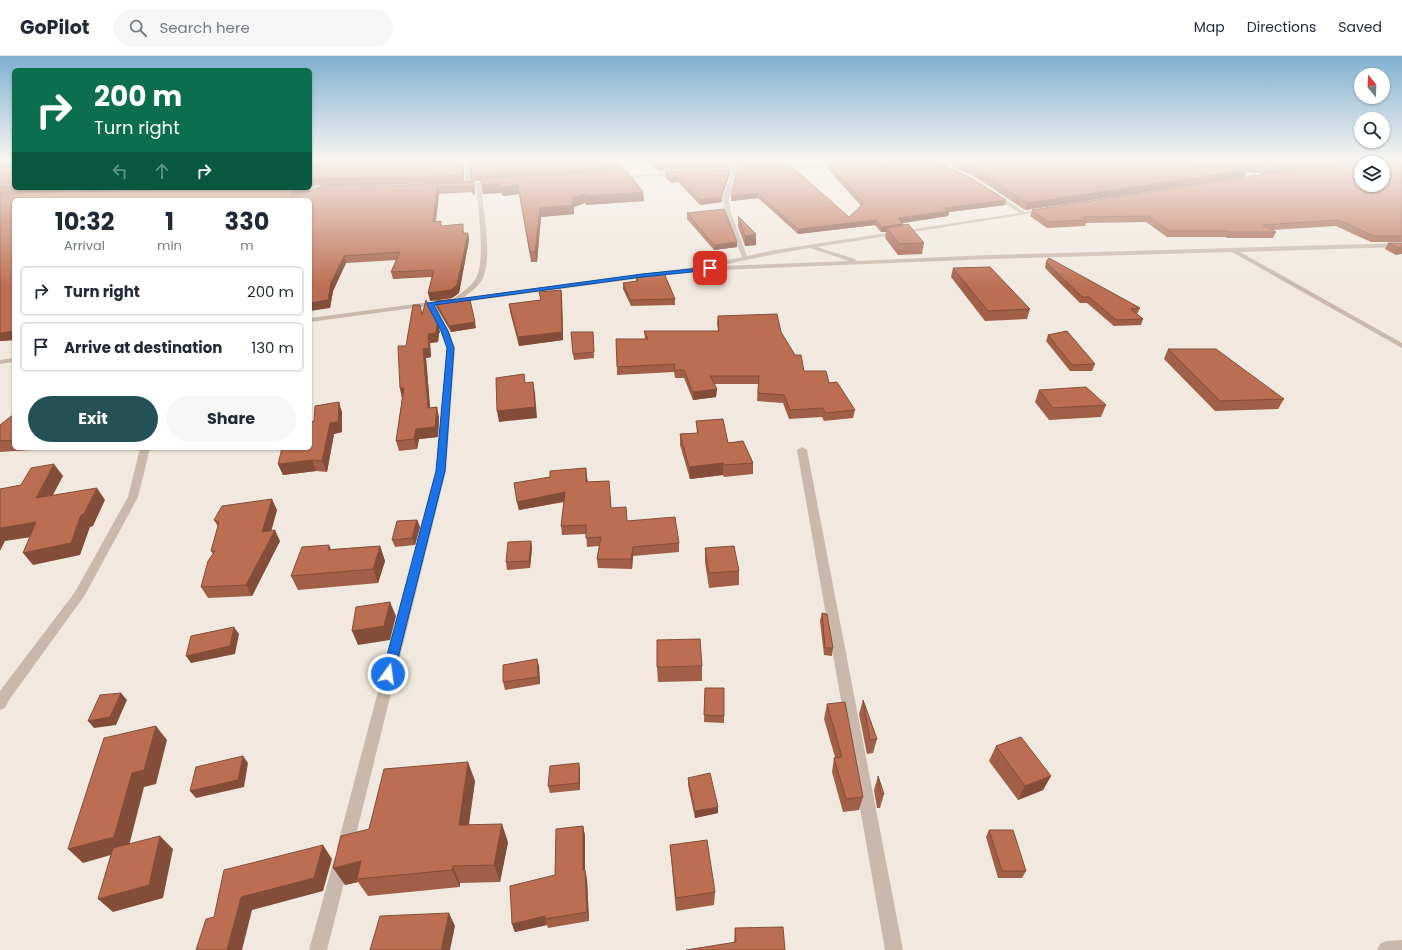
<!DOCTYPE html>
<style>
:root{--surface:#fff;--page:#f6f6f7;--text:#1f2937;--muted:#747a83;--line:#e0e1e3;--accent:#235155}
body{margin:0;font-family:Poppins,sans-serif;background:var(--page);color:var(--text);height:100vh;display:flex;flex-direction:column;font-size:15px;white-space:nowrap}
*{box-sizing:border-box;margin:0}
p{font-size:13px;color:var(--muted)}
.icon{flex:none;width:22px;height:22px;fill:none;stroke:currentColor;stroke-width:2;stroke-linecap:round;stroke-linejoin:round}
.map{position:relative;flex:1;overflow:hidden}
.sheet{position:absolute;left:12px;top:142px;width:300px;height:252px;display:flex;flex-direction:column;background:var(--surface);border-radius:6px;box-shadow:0 1px 3px #0004}
.sheet>*{flex:none}
.top-card{position:absolute;left:12px;top:12px;width:300px;height:122px;border-radius:6px;box-shadow:0 1px 3px #0004;background:#0b6e4f;color:#fff;overflow:hidden}
.needle{width:26px;rotate:341deg}
.tools{position:absolute;left:1354px;top:12px;display:grid;gap:8px}
.tools a{display:grid;place-items:center;width:36px;height:36px;border-radius:50%;background:var(--surface);box-shadow:0 1px 3px #0004;font-size:20px}
.pin{position:absolute;display:grid;place-items:center;width:34px;height:34px;color:#fff;margin:-17px;border-radius:8px;box-shadow:0 2px 6px #0006}
.me{position:absolute;width:44px;margin:-22px;rotate:14deg;stroke-linejoin:round;filter:drop-shadow(0 0 3px #0008)}
.turn{display:flex;align-items:center;gap:14px;height:84px;padding:0 16px;font-size:18px}
.turn .icon{width:52px;height:52px;stroke-width:2.5}
.turn b{display:block;font-size:28px;line-height:34px}
.lanes{display:flex;align-items:center;height:38px;padding:0 16px;background:#0003;justify-content:center;gap:20px;direction:ltr}
.lanes .off{opacity:.35}
.eta{display:flex;justify-content:space-evenly;align-items:center;height:68px;text-align:center}
.eta b{font-size:24px;font-weight:700;line-height:28px}
.action{display:flex;gap:8px;margin-top:auto;padding:8px 16px}
.action a{flex:1;height:46px;border-radius:24px;background:var(--accent);color:#fff;font-size:16px;font-weight:700;line-height:46px;text-align:center}
.action a+a{background:var(--page);color:var(--text)}
ul{padding:0;list-style:none}
li{display:flex;align-items:center;gap:12px;height:50px;margin:0 8px 6px;padding:0 8px;border:2px solid var(--line);border-radius:6px}
li div{flex:1}
li b{display:block;font-size:15px}
li em{font-style:normal}
header{display:flex;align-items:center;gap:24px;box-sizing:border-box;height:56px;padding:0 20px;background:var(--surface);border-bottom:1px solid var(--line)}
header strong{font-size:19px}
nav{display:flex;gap:22px;margin-inline-start:auto;font-size:14px}
.search{width:280px;height:36px;background:var(--page);display:flex;align-items:center;gap:10px;box-sizing:border-box;padding:0 14px;border-radius:22px;color:var(--muted);font-size:15px}
.map>svg:first-child{display:block}
</style>
<header>
<strong>GoPilot</strong>
<div class="search"><svg class="icon" aria-label="search" viewBox="0 0 24 24"><circle cx="10" cy="10" r="6"/><path d="M15 15l6 6"/></svg>Search here</div>
<nav><a>Map</a><a>Directions</a><a>Saved</a></nav>
</header>
<div class="map">
<svg width="1402" height="894" viewBox="0 0 1402 894">
<rect width="100%" height="100%" fill="#f1e9df"/>
<g fill="none" stroke-linecap="round" stroke-linejoin="round">
<path fill="#c8b9ac" fill-rule="evenodd" d="M465,105H469L470,127L496,126L498,127L481,129C483,153 492,197 484,219C481,229 471,236 463,242L695,211L742,201L725,157L723,142L732,116H717L715,115L732,113L726,105H731L737,113H751L753,114L737,116L729,142L731,157L747,200L775,194L1019,157L992,139V137L994,136L1025,156L1044,153L1047,155L817,191L855,203L856,205L990,199L1402,187V191L1240,196L1402,287V292L1232,196L990,203L722,214L719,212L722,210L849,205L810,192L775,198L695,215L434,250L449,275L455,292L446,415L353,791L350,796L345,799L340,796L337,791L436,415L447,292L441,275L428,250L310,266V262L453,243C461,237 471,231 476,222C486,205 478,150 476,130L462,131L459,129L465,127Z
M927,106H965L967,107L965,108H925Z
M841,108L843,110L779,113L777,112L779,111Z
M1233,115L1264,120L1266,121L1264,122L1231,117Z
M678,117L680,119L618,122L616,121L618,120Z
M310,130H330L333,132L330,134H296L293,132H310Z
M14,302V306L0,308V304Z
M802,391L807,394L903,894H885L797,394Z
M140,392H150L138,441L85,539L9,644L5,652L0,654V635L75,536L128,441Z
M341,799L347,801L349,807L327,894H309L333,807L335,801Z
M1402,884V894H1377L1380,888L1386,885Z"/>
</g>
<path fill="#a25f47" d="M0,105H14V132H182L0,138Z
M310,105H464V126L407,128L343,129H406L474,125L475,138L473,139L472,136L439,138L436,165L443,170L464,175V177H468L469,184L459,237L452,242L430,245L432,221L393,223L391,216L396,204L346,207L333,235L330,252L310,144H14V284L0,285V138L310,135L321,131V129L310,130Z
M647,105H728L729,107V112L659,115Z
M733,105H785V109L737,111Z
M822,105H1402V186H1371L1336,170L1272,174L1276,176L1273,182H1227L1225,181H1167L1146,166L1086,167L1085,170L1047,172L1030,160L1032,154L1264,118L1247,116L1244,121L1025,154L977,122L952,110V106H940L1006,144L1005,149L949,156L948,160L902,167L903,169L924,187L922,198L898,199L885,182L886,176H881L875,169L798,178L758,142L731,145L738,112L849,161L861,150L827,112L828,107H845H823Z
M623,111V115L643,136L644,145L586,149L585,147L574,151V158L541,161L537,206H531L519,138L503,140L501,137L483,138L481,125H471L470,119Z
M730,113V118L722,140V146L700,149L678,126L671,127L665,121V116Z
M687,157L737,191L714,194L687,163Z
M738,160L756,178V189L745,190L738,170Z
M1388,187H1402V198L1396,199L1385,193Z
M1046,206L1140,252L1137,258L1143,263L1141,269L1114,270L1087,247H1080L1045,212Z
M953,212L1030,253L1027,263L985,265L951,221Z
M636,219L675,243V249L631,250L623,233V227L636,225Z
M561,234L562,242L563,284L519,290L510,256L509,248L541,244Z
M435,245L456,246L476,272L451,276L436,251Z
M422,258L438,268L440,277H439L438,286L430,287L431,301L426,302L430,352L439,361L438,381L419,383L417,393L399,395L396,385L402,342L400,332L406,290Z
M718,260L781,276L804,315L829,327L855,354L853,362L824,365L822,361L789,363L783,347L757,345L758,328H714L717,333L716,341L693,344L684,322H675L674,316L617,319V311L645,283L644,275H718L717,267Z
M593,276L594,302L574,304L573,298Z
M1048,279L1095,308L1092,315H1070L1046,285Z
M1168,293L1284,343L1278,353L1215,355L1164,303Z
M1039,334L1106,349L1101,361L1049,364L1035,346Z
M342,356V376L334,378L327,416L316,415L283,419L278,408L314,365Z
M14,358V392H60L0,396V369Z
M696,365L728,387L753,407V418L724,421L723,419L690,423L680,389V378L697,377Z
M587,421L588,426L609,425L611,452L627,465L679,487V496L633,500L632,513L598,512L597,503L599,490L587,491L586,478L562,479L561,470L564,446L519,454L517,446Z
M277,454L271,474L280,485L252,540L208,542L201,531L213,498L211,495L218,471L214,464Z
M417,464L420,471L415,489L395,491L392,484Z
M531,485L532,492L530,512L507,514L506,506Z
M380,490L385,505L378,527L298,534L291,520L331,493Z
M705,492L739,515V529L709,532L705,506Z
M822,557L833,592L832,600L824,599L820,565Z
M539,610L540,628L505,634L503,626Z
M702,610V625L658,626L657,611Z
M705,632H724V667L704,666Z
M863,644L877,683L873,697L867,698L859,658Z
M827,648L863,741L859,754L843,756L832,716L834,702L835,701L824,663Z
M996,690L1051,720L1043,734L1018,744L989,705Z
M580,714V734L550,737L548,730Z
M878,720L884,738L880,752H877L874,734Z
M688,722L718,757L695,762L688,729Z
M475,725L469,769L508,786L500,826L460,827V831L368,840L358,826L345,829L369,773Z
M583,770L585,780V814L587,823L589,865L548,872L547,869L515,876L512,868L555,819Z
M989,774L1026,815L1022,822H998L986,781Z
M670,789L715,836L714,849L676,855L671,802Z
M735,872L785,894L734,887Z"/>
<path fill="#844d39" d="M316,105H326L310,117V110Z
M462,105H464V126L462,119Z
M1325,105H1361L1264,118L1266,113Z
M730,113V118L722,141V146L700,149V144L722,137Z
M1247,114L1244,121L1025,154L1027,147Z
M678,121V126L671,127V122Z
M474,125L475,138L473,139L472,132Z
M499,128L501,137L483,138L482,129Z
M518,129L519,138L503,140L501,131Z
M437,131L439,138L435,172L433,166Z
M301,132H309L310,136L292,143L289,138L290,136Z
M643,136L644,145L586,149V140Z
M758,137V142L731,145V140Z
M584,138L585,147L574,151V158L541,161L537,206L535,196L540,152Z
M1006,144L1005,149L949,156L948,160L897,168L898,162L943,152Z
M876,164L875,169L798,178V173Z
M903,168L902,173L887,172L886,176H881L882,171Z
M468,177L469,184L459,237L452,242L430,245L428,237Z
M756,178V189L745,190V180Z
M737,186V191L714,194V189Z
M344,200L346,207L333,235L330,252L310,255V247L331,227Z
M561,234L562,242L563,284L519,290L518,281Z
M475,266L476,272L451,276L449,270Z
M437,268H438L440,277H439L438,286L430,287L431,301L426,302L431,362L428,352L423,293L428,278Z
M14,275V284L0,285V277Z
M533,326L535,337L537,362L499,366L497,355Z
M400,332H404L402,342Z
M717,333L716,341L693,344V336Z
M339,346L342,356V376L334,378L327,416L322,405L330,367Z
M437,351L439,361L438,381L419,383L417,393L414,383L416,373Z
M312,404L316,415L283,419L278,408Z
M723,407V419L690,423L689,411Z
M54,408L63,420L45,454L36,442Z
M586,412L587,421L588,435L586,426Z
M97,432L105,444L93,470L90,471L80,499L33,509L23,497L81,459Z
M565,436L566,445L519,454L517,446Z
M272,443L277,454L268,487L262,476Z
M417,464L420,471L415,489L412,482Z
M36,466L45,479L5,485L0,495V472Z
M275,474L280,485L252,540L246,529Z
M531,485L532,492L530,512L529,505Z
M329,489L335,503L328,494Z
M380,490L385,505L378,527L373,513Z
M633,491V500L632,513L631,503Z
M390,546L396,560L390,584L358,589L352,575Z
M234,571L239,578L235,598L191,607L186,600Z
M537,603L539,610L540,628L538,621Z
M121,637L127,644L116,669L94,672L88,665Z
M156,670L167,684L156,728L144,731L128,794L83,807L68,793L132,717Z
M243,700L248,707L244,731L196,742L190,735Z
M468,706L475,725L466,786L459,769Z
M579,707L580,714V734L579,727Z
M1051,720L1043,734L1018,744L1025,730Z
M718,751V757L695,762V755Z
M502,768L508,786L500,826L494,809Z
M583,770L585,780V824L583,814Z
M160,780L173,793L163,842L113,856L98,843Z
M323,789L332,803L323,835L252,854L242,894H227L241,841Z
M361,805L357,823L358,826L345,829L333,812Z
M453,810L460,827V831L452,814Z
M585,814L587,823L589,865L587,856Z
M449,857L455,870L450,894H441Z
M545,860V863L547,869L515,876L512,868Z"/>
<path fill="#bc6e52" stroke="#844d39" fill-rule="evenodd" d="M0,105H14V131H0Z
M310,105H316L310,110Z
M326,105H462V119L405,122L310,123V116Z
M470,105H618L623,111L470,119Z
M652,105H728L729,107L658,111Z
M736,105H763L737,107Z
M911,105H940V107L971,122L1006,144L943,152L949,155L898,162L903,168L882,171L876,164L798,173L758,137L731,140L738,112L790,109L849,161L864,147L828,107Z
M958,105H1130L1180,107L1247,114L1027,147L978,115Z
M1211,105H1325L1266,113L1222,106Z
M1363,105H1402V180H1374L1339,164L1263,169L1276,176H1230L1227,175H1169L1148,160L1083,161L1087,164L1048,166L1032,154L1267,118ZM1361,107H1383V129H1361Z
M730,113L722,137V141L700,144L678,121L671,122L665,116Z
M627,115L643,136L586,140L584,138L572,142L573,149L540,152L535,196H530L518,129L501,131L499,128L482,129L481,122Z
M474,125V132H472V130L437,131L433,166L441,165V170L463,168V177H468L457,229L451,234L428,237L434,214L391,216L400,196L344,200L331,227L328,244L310,247V144H14V275L0,277V138L214,132H301L290,136L289,138L291,139H299L321,131L322,129H406Z
M724,153L737,186L714,189L687,157Z
M738,160L756,178L745,180Z
M908,168L924,187L899,188L887,172Z
M1388,187H1402V192H1400Z
M1049,202L1140,252L1131,253L1143,263L1116,264L1089,241H1082L1046,206Z
M990,211L1030,253L988,255L953,212Z
M664,217L675,243L630,244L623,227L638,225L636,219Z
M561,234L562,276L518,281L509,248L541,244L539,236Z
M456,243L455,246L470,244L475,266L449,270L435,245Z
M426,244L438,268H437L436,277L428,278L429,292L423,293L428,352L437,351L435,371L416,373L414,383L396,385L404,332H400L398,290H406L413,249H420L422,259Z
M777,258L781,276L795,299H801L804,315H826L829,327L837,326L855,354L825,357L823,352L790,354L784,339L758,337L759,320H710L717,333L693,336L684,314H674L675,308L617,311L616,283H648L644,275H719L718,260Z
M1067,275L1095,308L1072,309L1048,279Z
M571,276H593L594,296L573,298Z
M1168,293H1216L1284,343L1220,345Z
M524,318L525,327L533,326L535,351L497,355L496,322Z
M1086,331L1106,349L1053,352L1039,334Z
M339,346L338,366L330,367L322,405L312,404L278,408L282,392H310V366L314,365L315,350Z
M14,358V384L0,385V369Z
M723,363L728,387L743,385L753,407L724,409L723,407L689,411L680,378L698,377L696,365Z
M54,408L36,442L97,432L84,458L81,459L71,487L23,497L36,466L0,472V433L21,429L31,412Z
M586,412V426L609,425L611,452L626,451L627,465L675,461L679,487L633,491L631,503H597L601,481L586,482V469L561,470L565,436L517,446L514,427L550,421V415Z
M272,443L262,476L275,474L246,529L201,531L208,505L215,495H211L219,466L214,464L222,450Z
M417,464L412,482L392,484L397,465Z
M531,485L529,505L506,506L508,486Z
M329,489L328,494L380,490L373,513L291,520L302,491Z
M734,490L739,515L709,517L705,492Z
M390,546L384,570L352,575L356,551Z
M822,557L827,558L833,592H825Z
M234,571L230,590L186,600L191,580Z
M700,583L702,610L657,611V584Z
M537,603L538,621L503,626V609Z
M705,632H724V660L704,659Z
M121,637L110,661L88,665L100,639Z
M863,644L877,683L870,684Z
M845,646L863,741L846,743L834,702L842,701L827,648Z
M156,670L144,714L132,717L114,781L68,793L104,682Z
M1021,681L1051,720L1025,730L996,690Z
M243,700L238,724L190,735L196,711Z
M468,706L459,769L502,768L494,809L453,810L452,814L357,823L361,805L333,812L341,780L369,773L384,713Z
M579,707V727L548,730L550,710Z
M710,717L718,751L695,755L688,722Z
M878,720L884,738H881Z
M583,770V814H585L587,856L545,863V860L512,868L510,830L555,819L556,773Z
M989,774H1013L1026,815H1002Z
M160,780L149,829L98,843L113,792Z
M707,784L715,836L676,842L670,789Z
M323,789L314,822L241,841L227,894H196L206,863L214,861L224,814Z
M449,857L441,894H370L380,860Z
M783,871L785,894H686L736,886L735,872Z"/>
<linearGradient id="sky" x2="0" y2="1"><stop stop-color="#7eb0d0"/><stop offset="0.45" stop-color="#f9f5f1"/><stop offset="1" stop-color="#f9f5f1" stop-opacity="0"/></linearGradient>
<rect width="1402" height="231" fill="url(#sky)"/>
<path fill="#1a73e8" stroke="#114b97" d="M710,211L713,212L712,214L642,221L434,249L448,275L454,292L445,415L394,618L392,622L388,623L384,622L382,618L436,415L447,292L441,275L427,248L428,247L642,218Z"/>
</svg>
<div class="tools">
<a><svg class="needle" viewBox="-14 -14 28 28"><path d="M0-13l5 13h-10z" fill="#e53935"/><path d="M0 13l5-13h-10z" fill="#747a83"/></svg></a>
<a><svg class="icon" aria-label="search" viewBox="0 0 24 24"><circle cx="10" cy="10" r="6"/><path d="M15 15l6 6"/></svg></a>
<a><svg class="icon" aria-label="layers" viewBox="0 0 24 24"><path d="M12 4l9 5-9 5-9-5zM3 14l9 5 9-5"/></svg></a>
</div>
<div class="pin" style="left:710px;top:212px;background:#d93025"><svg class="icon" aria-label="arrive" viewBox="0 0 24 24"><path d="M6 21V4h12l-3 4 3 4H6"/></svg></div>
<svg class="me" style="left:388px;top:618px" viewBox="-20 -20 40 40"><circle r="17" fill="#1a73e8" stroke="#fff" stroke-width="3"/><path d="M0-11L8 9 0 5-8 9z" fill="#fff"/></svg>
<div class="top-card">
<div class="turn"><svg class="icon" aria-label="right" viewBox="0 0 24 24"><path d="M7 20v-9h11M14 6l5 5-5 5"/></svg><div><b>200 m</b>Turn right</div></div>
<div class="lanes"><svg class="icon off" aria-label="left" viewBox="0 0 24 24"><path d="M17 20v-9H6M10 6l-5 5 5 5"/></svg><svg class="icon off" aria-label="ahead" viewBox="0 0 24 24"><path d="M12 20V5M6 11l6-6 6 6"/></svg><svg class="icon" aria-label="right" viewBox="0 0 24 24"><path d="M7 20v-9h11M14 6l5 5-5 5"/></svg></div>
</div>
<section class="sheet">
<div class="eta">
<div><b>10:32</b><p>Arrival</p></div>
<div><b>1</b><p>min</p></div>
<div><b>330</b><p>m</p></div>
</div>
<ul>
<li><svg class="icon" aria-label="right" viewBox="0 0 24 24"><path d="M7 20v-9h11M14 6l5 5-5 5"/></svg><div><b>Turn right</b></div><em>200 m</em></li>
<li><svg class="icon" aria-label="arrive" viewBox="0 0 24 24"><path d="M6 21V4h12l-3 4 3 4H6"/></svg><div><b>Arrive at destination</b></div><em>130 m</em></li>
</ul>
<div class="action"><a>Exit</a><a>Share</a></div>
</section>
</div>
